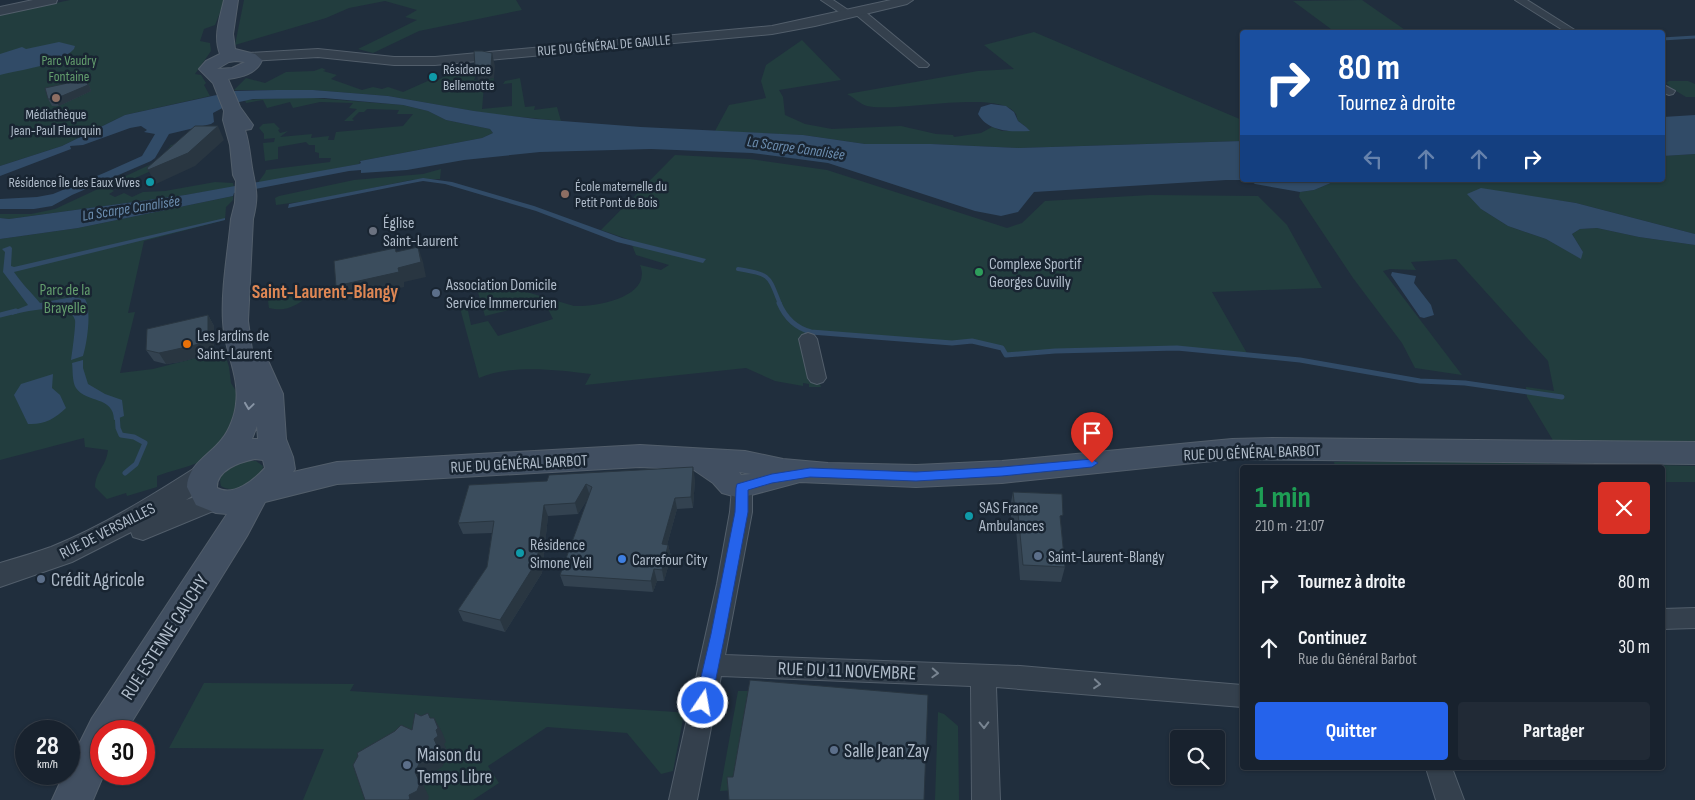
<!DOCTYPE html>
<html lang="fr">
<meta charset="utf-8">
<style>
:root{--surface:#18222e;--page:#212a36;--text:#f1f3f6;--muted:#9fa4aa;--line:#363f4a;--accent:#2563eb}
body{margin:0;font-family:"Sofia Sans Condensed",sans-serif;background:var(--page);color:var(--text);height:100vh;display:flex;flex-direction:column;font-size:19px;white-space:nowrap}
*{box-sizing:border-box;margin:0}
p{font-size:16px;color:var(--muted)}
.icon{flex:none;width:28px;height:28px;fill:none;stroke:currentColor;stroke-width:2;stroke-linecap:round;stroke-linejoin:round}
.map{position:relative;flex:1;overflow:hidden}
.side{position:absolute;left:1240px;top:465px;width:425px;height:305px;display:flex;flex-direction:column;background:var(--surface);border-radius:5px;box-shadow:0 1px 4px #0004,0 0 0 1px var(--line)}
.side>*{flex:none}
.top-card{position:absolute;left:1240px;top:30px;width:425px;height:152px;border-radius:5px;box-shadow:0 1px 4px #0004,0 0 0 1px var(--line);background:#1a4fa0;color:#fff;overflow:hidden}
.tools{position:absolute;left:1170px;top:730px;display:grid;gap:10px}
.tools a{display:grid;place-items:center;width:55px;height:55px;border-radius:5px;background:var(--surface);box-shadow:0 1px 4px #0004,0 0 0 1px var(--line);font-size:25px}
.speed{position:absolute;left:15px;top:720px;display:flex;gap:10px;font-size:25px;font-weight:700;text-align:center}
.speed>*{display:grid;place-content:center;width:65px;height:65px;border-radius:50%;background:var(--surface);box-shadow:0 1px 4px #0004,0 0 0 1px var(--line);line-height:1}
.speed small{font-size:12px;font-weight:400}
.speed .limit{border:8px solid #d22;background:#fff;color:#111}
.pin{position:absolute;display:grid;place-items:center;width:42px;height:42px;color:#fff;margin:-51px -21px;border-radius:50% 50% 50% 0;rotate:-45deg;box-shadow:0 0 5px #0007}
.pin .icon{rotate:45deg}
.me{position:absolute;width:55px;margin:-28px;rotate:12deg;stroke-linejoin:round;filter:drop-shadow(0 0 4px #0008)}
.turn{display:flex;align-items:center;gap:18px;height:105px;padding:0 15px;font-size:22px}
.turn .icon{width:65px;height:65px;stroke-width:2.5}
.turn b{display:block;font-size:35px;line-height:42px}
.lanes{display:flex;align-items:center;height:48px;padding:0 15px;background:#0003;justify-content:center;gap:25px;direction:ltr}
.lanes .off{opacity:.35}
.round{display:grid;place-items:center;flex:none;width:52px;height:52px;border-radius:5px;background:var(--page)}
.head{display:flex;align-items:center;justify-content:space-between;height:85px;padding:0 15px}
h1{font-size:30px;font-weight:700;line-height:38px;color:#1e9e55}
.cta{display:flex;gap:10px;margin-top:auto;padding:10px 15px}
.cta a{flex:1;height:58px;border-radius:5px;background:var(--accent);color:#fff;font-size:20px;font-weight:700;line-height:58px;text-align:center}
.cta a+a{background:var(--page);color:var(--text)}
ul{padding:0;list-style:none}
li{display:flex;align-items:center;gap:15px;height:65px;padding:0 15px}
li div{flex:1}
li b{display:block;font-size:19px}
li em{font-style:normal}
.map>svg:first-child{display:block}
</style>
<div class="map">
<svg width="1695" height="800" viewBox="0 0 1695 800">
<rect width="100%" height="100%" fill="#202e3d"/>
<path fill="#223d3e" d="M70,0H225L215,25L204,29L200,41L210,43L211,51L195,74L201,75L206,83L204,85L210,96L125,115L62,146L0,166V15Z
M244,0H516L522,10L419,31L373,53L358,49L417,20L405,17L417,10L385,1L349,8L326,18L235,45Z
M1362,0L1408,32H1335L1293,1Z
M1034,32L1242,120V141L1019,148L931,144H865L803,135L715,131L729,105L766,98L761,81L766,65L802,40L841,80L779,90L783,97L785,115L805,124L832,129L901,126L936,134L953,135L954,137L981,133L992,127L1002,131H1029L1026,127L1018,121C1017,119 1017,116 1016,114C1001,88 895,113 867,106C860,104 853,97 847,94L978,71L1014,69L984,45Z
M322,68L326,70L323,71L337,75L331,79L362,90L373,87L382,89L388,87L403,92L430,80L435,82L453,71L479,68L474,80L494,78L493,85L484,86L482,109L512,106V83L503,84L505,81L520,78L525,107L535,106L534,110L557,107L561,121L490,114L388,96L313,90H234L246,78L265,83L286,72L314,71Z
M1669,81H1688L1695,84V97H1686L1668,86L1669,85L1666,83Z
M301,97L403,105L428,111L446,120L490,129L493,133L482,138L360,161L359,164L257,184L265,173L266,170L330,162L331,158H319V153L315,152V145H309L306,142L278,147V159L265,161L263,143L274,142L275,138L264,139V134L259,128L263,124L274,123L280,129L278,130L280,133L288,131L280,137L312,134L311,138L329,136L328,140H334L336,132L403,126L413,114H397L399,110L367,109L364,112H359L352,119L354,120L353,121H344L357,109L349,108L353,103L320,102L293,108L290,102L267,108L263,100L246,103L245,100Z
M180,143L164,165L111,189L114,191L109,194L115,197L124,193L132,197L143,192L165,191L215,182L233,183L234,187L185,195L9,219L0,218V214H31L55,209L160,160L171,145Z
M1695,154V234L1576,203L1541,198L1481,209L1508,226L1546,239L1580,258L1583,252L1572,234L1580,229L1597,228L1639,237L1695,245V444L1554,442L1527,397L1526,387L1554,391L1548,361L1456,259L1411,262L1416,270L1390,269L1383,271L1462,375L1415,368L1402,343L1353,278L1299,197L1300,192L1314,190L1338,180H1662L1663,156Z
M675,155L750,159L827,170L1007,228L1022,223L1045,201L1150,195L1258,196L1287,225L1322,288L1212,292L1248,355L1177,348L1055,351L1006,355L1002,348L972,341L952,343L806,331L821,387H809V384L803,383V386L775,381L746,368L585,385L591,374C558,370 511,364 479,378L460,308L467,306L471,325L488,321L498,336L553,319L544,301L485,316L475,282L486,280L574,306C596,307 653,297 640,265L661,270L669,265L636,255L630,240L601,230Z
M441,169L440,179L411,180L314,200L276,205L275,198L279,196L354,180L423,174Z
M233,196V200L226,207L225,220L144,241L128,313L135,312L120,373L153,369L224,351L229,367L231,383L239,396C232,420 223,452 197,463C185,468 170,471 157,476V487L127,496L126,493L107,499L95,487C96,470 106,467 108,450L85,447L84,438L0,460V239L78,228Z
M291,291L301,294L302,301C290,309 282,311 269,308L268,301L278,294Z
M246,461H256L263,466C263,484 235,495 221,486C216,470 235,465 246,461Z
M1334,462H1547L1556,467L1335,468Z
M1617,464L1695,466V482H1663L1662,468L1592,467L1594,465Z
M204,683L354,684L350,691L676,712L684,714L673,771L661,774L627,733L547,727L488,766L499,783L473,800H303L324,749L169,748Z
M738,691H748L752,694L735,790L720,791Z
M938,712L944,714L958,726L959,800H935Z"/>
<path fill="#314b67" d="M59,42L75,46L74,49C60,65 20,70 0,75V54L22,47L26,49Z
M278,90H313L388,96L474,111L536,119L641,127L803,135L865,144H931L1019,148L1242,141V180H1338L1314,190L1300,192L1255,184L1249,180H1226L1034,192L1018,212L1001,216L975,211L828,163L752,153L651,149L540,152L464,160L407,170L361,173V170L349,171L234,193L233,196L78,228L0,239V218L9,219L185,195L359,164L361,163L360,161L482,138L493,133L490,129L446,120L428,111L403,105L324,98L253,99L230,104L213,113L214,122L211,124L169,134L155,158L151,161L72,195L52,206L34,209H0V199L37,197L53,194L104,173L142,156L155,134L144,132L147,130L141,126L130,128L83,145L70,146L71,149L0,176V166L62,146L125,115L235,91Z
M991,104L1006,106L1014,112L1018,121L1026,127L1030,131C1011,132 988,132 978,114L981,107Z
M1695,115V154L1663,156V117Z
M423,178L452,182L534,206L622,238L706,259L703,263L617,242L536,211L445,184L423,181L407,184L288,208L289,204Z
M1481,188L1576,203L1695,234V245L1639,237L1597,228L1580,229L1572,234L1583,252L1581,259L1546,239L1508,226L1481,209L1467,194Z
M225,218V220L14,272C22,284 31,292 40,303L72,297L85,299C92,310 87,343 83,356L71,360C72,354 76,324 75,320C70,301 26,311 12,315L11,312L28,305L3,272L5,252L2,249L10,246L12,248L11,266L14,267Z
M1392,272L1416,276L1414,283L1431,305L1434,315L1424,318L1420,317L1391,275Z
M83,360V368L88,384L105,394L122,400L124,416L114,420C114,396 86,403 76,388C72,382 73,370 72,363Z
M53,374L52,388L60,395L66,408C55,419 43,425 28,424L14,395L21,384Z"/>
<g fill="none" stroke-linecap="round" stroke-linejoin="round">
<path stroke="#314b67" stroke-width="3" d="M1662,39L1695,37"/>
<path stroke="#314b67" stroke-width="4" d="M738,269C771,275 768,274 780,304"/>
<path stroke="#314b67" stroke-width="5" d="M779,303C785,317 796,328 811,332L952,343L972,341L1002,348L1006,355L1055,351L1177,348L1300,360L1420,381L1465,383L1562,397
M0,315L16,311
M117,413L118,428L121,435L134,437L145,443L136,464L125,473"/>
<g stroke="#525e6b" stroke-width="2">
<path id="minor" d="M821,0H833L854,14L849,17L845,16Z
M1515,0H1527L1578,32H1566Z
M859,9L863,10L927,63L929,65L927,67H919L855,14L854,12L855,10Z
M1662,84L1675,91L1673,94L1669,95L1662,92Z
M808,333L814,335L817,339L826,378L823,382L817,384L811,382L808,378L799,339L802,335Z
M742,480L749,483L752,488V512L725,655L1020,666L1242,685V707L996,687L1000,800H972L971,686L721,676L697,800H669L717,584L730,512L732,488L735,483Z
M1695,608V628L1662,629V609Z
M1426,768H1452L1464,800H1436Z"/>
</g>
<g stroke="#525e6b" stroke-width="2">
<path id="tertiary" d="M33,0H57L56,3L0,15V7Z
M891,0H913L907,4L815,26L772,34L435,65H394L318,57L249,61L244,60L242,57L244,54L249,53L318,49L394,57H435L772,26Z
M207,464L216,466L220,473L216,480L186,500L214,490L223,493L227,500L223,507L143,540L133,537L131,532L72,562L0,587V563C17,558 34,553 51,547C103,526 151,496 198,466Z"/>
</g>
<g stroke="#525e6b" stroke-width="2">
<path id="secondary" d="M224,0H238L233,34L235,49L255,54L262,60C257,74 241,77 228,79L240,107L253,125L251,129L245,130C250,145 250,158 253,173C257,192 258,199 253,219L248,321L252,350L253,352L265,354L283,394L286,439L293,457L295,469L293,472L337,462L640,445L745,451L783,459L828,463L916,465L1002,461L1232,439L1274,438L1695,442V464L1232,459L1002,483L916,487L800,482L740,498L722,493L713,483L694,470L640,467L337,484L265,502L247,536L126,731H101V774H104L93,800H52L64,774H69V764L92,718L227,514L216,513L196,505L187,487C188,464 210,455 222,439C229,431 235,415 236,404C240,376 224,350 223,322C221,288 228,252 231,219L235,203L236,181L233,175L230,145L223,120L224,111L213,83L199,69L206,61L220,54C213,36 220,18 224,0ZM236,61L245,62L232,68L217,69L229,62ZM257,426L258,439H252ZM255,459L263,460L265,468C254,480 234,497 217,488C216,470 240,462 255,459ZM739,472L751,474L741,475Z"/>
</g>
<use href="#minor" fill="#34404d" fill-rule="evenodd"/>
<use href="#tertiary" fill="#34404d" fill-rule="evenodd"/>
<use href="#secondary" fill="#414f61" fill-rule="evenodd"/>
</g>
<path fill="#334250" d="M86,79L89,85L91,91L59,106H52L48,99Z
M208,315L214,326V353L180,362L166,364L154,361L146,350Z
M695,479L693,508L677,509L667,545H668L671,556L664,581H657L653,592L564,586L560,575L588,498L578,514L548,516L542,573L505,632L463,621L458,610L487,567L492,533L463,534L458,523L469,485Z
M1013,492L1061,524L1065,567L1061,582L1020,580L1016,528L1012,525L1010,507Z"/>
<path fill="#293641" d="M492,53L495,66L494,78L478,80L475,67Z
M86,79L89,85L91,91L59,106L55,99Z
M218,126L224,140L195,166L156,184L148,170Z
M418,247L423,262L426,277L404,282V287L343,301L336,286Z
M208,315L214,326V353L180,362L166,364L159,353Z
M693,467L695,479L693,508L691,497Z
M586,484L590,496L578,514L575,503Z
M675,498L677,509L664,556L662,544Z
M544,505L548,516L542,573L505,632L500,620Z
M668,545L671,556L664,581L662,570Z
M654,569L657,581L653,592L651,581Z
M434,718L442,732L446,742L444,744L447,750L443,753L446,760L442,767L429,775L424,786L429,797L428,800H408L415,772L420,762L434,739L436,730L437,729Z"/>
<path fill="#3b4d5d" stroke="#293641" d="M474,51H482L492,53L491,66L475,67Z
M86,79L88,85L55,99H48L45,88Z
M195,126H218L188,153L148,170L147,168Z
M418,247L421,262L398,268L399,272L336,286L334,261L395,248L396,252Z
M208,315V342L173,350L159,353L146,350L147,329Z
M693,467L691,497L675,498L662,544L668,545L662,570L654,569L651,581L560,575L592,487L586,484L575,503L544,505L537,561L500,620L458,610L487,567L494,521L458,523L469,485L547,481L549,475Z
M1013,492L1062,494L1063,515L1060,516L1065,567L1023,565L1018,513L1015,510Z
M750,680L928,695L924,800H729L727,777H733Z
M415,713L421,716L428,713L430,718H434L438,728L436,730L438,736L434,739L437,746L434,754L420,762L415,772L420,783L417,791L409,795L410,799L408,800H365L353,765L358,756L357,753L395,731L401,725L412,730Z"/>
<defs><path id="oneway-chevron" d="M-2-3.5L2.5 0L-2 3.5" fill="none" stroke-width="1.6" stroke-linecap="round" stroke-linejoin="round" transform="scale(1.25)"/></defs>
<use stroke="#8895a5" href="#oneway-chevron" transform="translate(249 406) rotate(98)"/>
<g stroke="#788491">
<use href="#oneway-chevron" transform="translate(935 673) rotate(3)"/>
<use href="#oneway-chevron" transform="translate(1097 684) rotate(5)"/>
<use href="#oneway-chevron" transform="translate(984 725) rotate(89)"/>
</g>
<path fill="#2563eb" stroke="#184099" d="M1092,459L1098,463L1092,467L1002,476L916,481L810,477L772,483L748,490V512L725,634L711,703L708,708L703,710L697,708L695,703L711,634L735,512L736,488L737,484L772,474L810,468L916,472L1002,467Z"/>
<g fill="#0f9aa8" stroke="#192532" stroke-width="2">
<circle cx="433" cy="77" r="5"/>
<circle cx="150" cy="182" r="5"/>
<circle cx="969" cy="516" r="5"/>
<circle cx="520" cy="553" r="5"/>
</g>
<g fill="#8d6e63" stroke="#192532" stroke-width="2">
<circle cx="56" cy="98" r="5"/>
<circle cx="565" cy="194" r="5"/>
</g>
<circle fill="#6b7280" stroke="#192532" stroke-width="2" cx="373" cy="231" r="5"/>
<circle fill="#2e9e5b" stroke="#192532" stroke-width="2" cx="979" cy="272" r="5"/>
<g fill="#5c6f8a" stroke="#192532" stroke-width="2">
<circle cx="436" cy="293" r="5"/>
<circle cx="1038" cy="556" r="5"/>
<circle cx="41" cy="579" r="5"/>
<circle cx="834" cy="750" r="5"/>
<circle cx="407" cy="765" r="5"/>
</g>
<circle fill="#e8710a" stroke="#192532" stroke-width="2" cx="187" cy="344" r="5"/>
<circle fill="#3f7fe0" stroke="#192532" stroke-width="2" cx="622" cy="559" r="5"/>
<g text-anchor="middle" stroke-width="5" stroke-linejoin="round" paint-order="stroke">
<g font-size="14" fill="#afbbc9" stroke="#192532">
<text transform="translate(604 45) rotate(-5)" y="5">RUE DU GÉNÉRAL DE GAULLE</text>
</g>
<g font-size="14" fill="#639d6d" stroke="#192532">
<text x="69" y="65">Parc Vaudry<tspan x="69" dy="16">Fontaine</tspan></text>
</g>
<g font-size="14" fill="#afbbc9" stroke="#192532" text-anchor="start">
<text x="443" y="74">Résidence<tspan x="443" dy="16">Bellemotte</tspan></text>
<text x="56" y="119" text-anchor="middle">Médiathèque<tspan x="56" dy="16">Jean-Paul Fleurquin</tspan></text>
<text x="140" y="187" text-anchor="end">Résidence Île des Eaux Vives</text>
<text x="575" y="191">École maternelle du<tspan x="575" dy="16">Petit Pont de Bois</tspan></text>
</g>
<g font-size="15" font-style="italic" fill="#6c8eb0" stroke="#192532">
<text transform="translate(796 148) rotate(8)" y="5">La Scarpe Canalisée</text>
<text transform="translate(131 208) rotate(-9)" y="5">La Scarpe Canalisée</text>
</g>
<g font-size="16" fill="#afbbc9" stroke="#192532" text-anchor="start">
<text x="383" y="228">Église<tspan x="383" dy="18">Saint-Laurent</tspan></text>
<text x="989" y="269">Complexe Sportif<tspan x="989" dy="18">Georges Cuvilly</tspan></text>
<text x="446" y="290">Association Domicile<tspan x="446" dy="18">Service Immercurien</tspan></text>
<text x="197" y="341">Les Jardins de<tspan x="197" dy="18">Saint-Laurent</tspan></text>
<text x="979" y="513">SAS France<tspan x="979" dy="18">Ambulances</tspan></text>
<text x="530" y="550">Résidence<tspan x="530" dy="18">Simone Veil</tspan></text>
<text x="1048" y="562">Saint-Laurent-Blangy</text>
<text x="632" y="565">Carrefour City</text>
</g>
<g font-size="16" fill="#639d6d" stroke="#192532">
<text x="65" y="295">Parc de la<tspan x="65" dy="18">Brayelle</tspan></text>
</g>
<g font-size="16" fill="#afbbc9" stroke="#192532">
<text transform="translate(1252 452) rotate(-2)" y="6">RUE DU GÉNÉRAL BARBOT</text>
<text transform="translate(519 463) rotate(-3)" y="6">RUE DU GÉNÉRAL BARBOT</text>
<text transform="translate(107 530) rotate(-27)" y="6">RUE DE VERSAILLES</text>
</g>
<g font-size="19" font-weight="bold" fill="#df8754" stroke="#192532">
<text x="325" y="298">Saint-Laurent-Blangy</text>
</g>
<g font-size="19" fill="#afbbc9" stroke="#192532" text-anchor="start">
<text x="51" y="586">Crédit Agricole</text>
<text x="844" y="757">Salle Jean Zay</text>
<text x="417" y="761">Maison du<tspan x="417" dy="22">Temps Libre</tspan></text>
</g>
<g font-size="19" fill="#afbbc9" stroke="#192532">
<text transform="translate(164 637) rotate(-57)" y="7">RUE ESTENNE CAUCHY</text>
<text transform="translate(847 670) rotate(2)" y="7">RUE DU 11 NOVEMBRE</text>
</g>
</g>
</svg>
<div class="tools">
<a><svg class="icon" aria-label="search" viewBox="0 0 24 24"><circle cx="10" cy="10" r="6"/><path d="M15 15l6 6"/></svg></a>
</div>
<div class="speed"><div>28<small>km/h</small></div><div class="limit">30</div></div>
<div class="pin" style="left:1092px;top:463px;background:#d93025"><svg class="icon" aria-label="arrive" viewBox="0 0 24 24"><path d="M6 21V4h12l-3 4 3 4H6"/></svg></div>
<svg class="me" style="left:703px;top:703px" viewBox="-20 -20 40 40"><circle r="17" fill="#2563eb" stroke="#fff" stroke-width="3"/><path d="M0-11L8 9 0 5-8 9z" fill="#fff"/></svg>
<div class="top-card">
<div class="turn"><svg class="icon" aria-label="right" viewBox="0 0 24 24"><path d="M7 20v-9h11M14 6l5 5-5 5"/></svg><div><b>80 m</b>Tournez à droite</div></div>
<div class="lanes"><svg class="icon off" aria-label="left" viewBox="0 0 24 24"><path d="M17 20v-9H6M10 6l-5 5 5 5"/></svg><svg class="icon off" aria-label="ahead" viewBox="0 0 24 24"><path d="M12 20V5M6 11l6-6 6 6"/></svg><svg class="icon off" aria-label="ahead" viewBox="0 0 24 24"><path d="M12 20V5M6 11l6-6 6 6"/></svg><svg class="icon" aria-label="right" viewBox="0 0 24 24"><path d="M7 20v-9h11M14 6l5 5-5 5"/></svg></div>
</div>
<section class="side">
<div class="head"><div><h1>1 min</h1><p>210 m · 21:07</p></div><a class="round" style="background:#d93025;color:#fff"><svg class="icon" aria-label="close" viewBox="0 0 24 24"><path d="M6 6l12 12M18 6L6 18"/></svg></a></div>
<ul>
<li><svg class="icon" aria-label="right" viewBox="0 0 24 24"><path d="M7 20v-9h11M14 6l5 5-5 5"/></svg><div><b>Tournez à droite</b></div><em>80 m</em></li>
<li><svg class="icon" aria-label="ahead" viewBox="0 0 24 24"><path d="M12 20V5M6 11l6-6 6 6"/></svg><div><b>Continuez</b><p>Rue du Général Barbot</p></div><em>30 m</em></li>
</ul>
<div class="cta"><a>Quitter</a><a>Partager</a></div>
</section>
</div>
